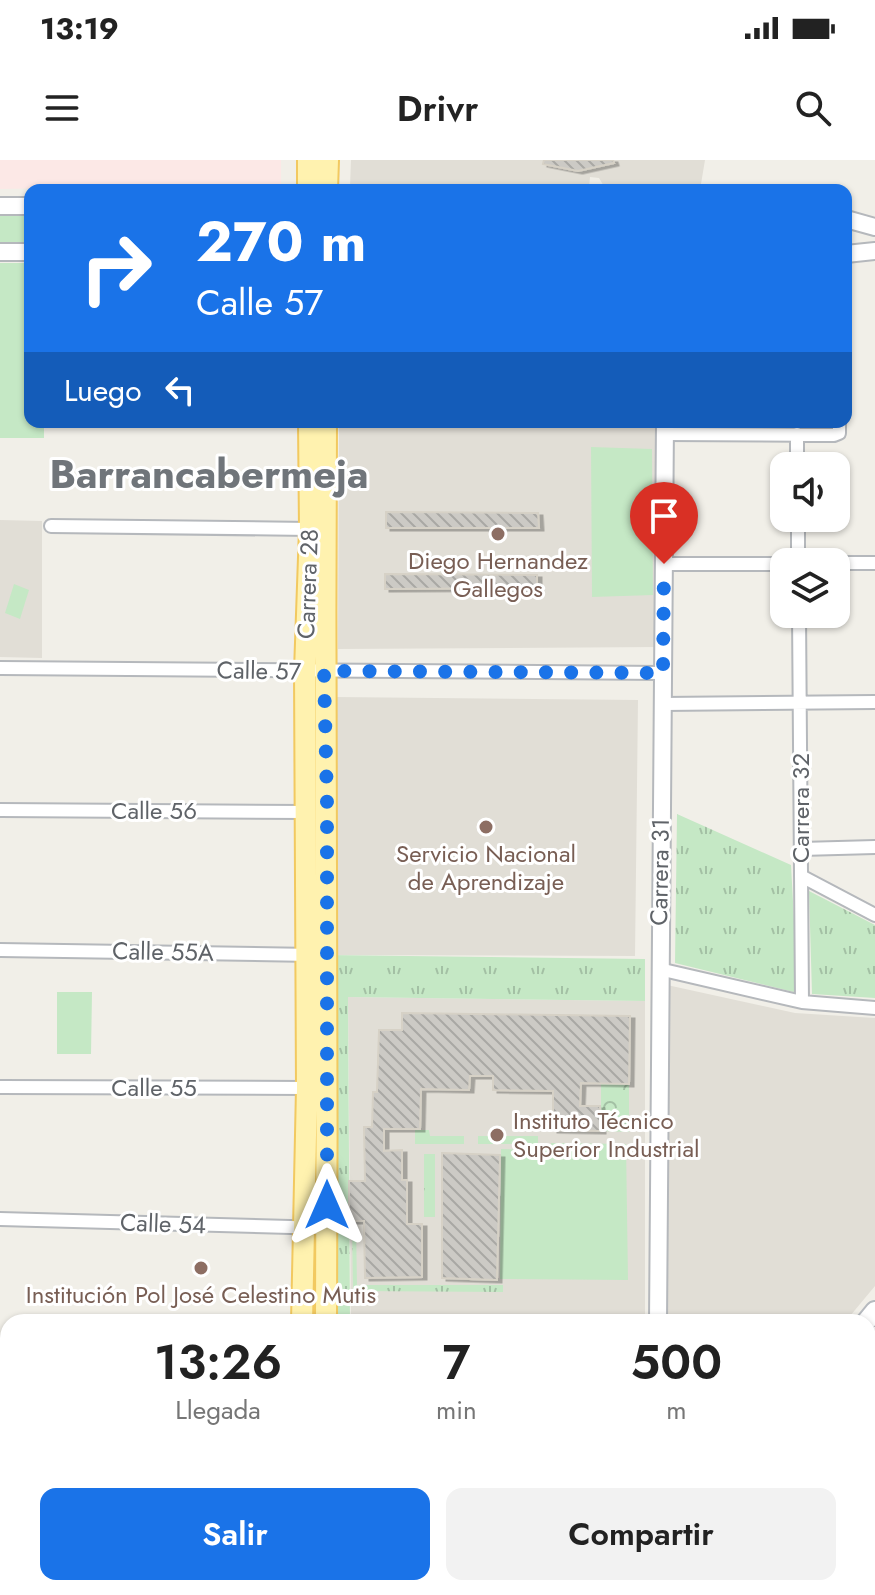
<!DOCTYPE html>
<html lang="es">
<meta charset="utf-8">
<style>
:root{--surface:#fff;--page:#f2f2f2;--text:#222;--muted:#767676;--accent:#1a73e8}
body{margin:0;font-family:Jost,sans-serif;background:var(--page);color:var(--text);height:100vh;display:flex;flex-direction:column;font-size:30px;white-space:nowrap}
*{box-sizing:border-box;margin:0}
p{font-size:26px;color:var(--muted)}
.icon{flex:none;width:44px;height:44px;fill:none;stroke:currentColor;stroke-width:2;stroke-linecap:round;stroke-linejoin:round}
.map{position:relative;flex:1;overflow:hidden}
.sheet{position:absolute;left:0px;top:1154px;width:876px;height:282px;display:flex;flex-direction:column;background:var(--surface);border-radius:24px 24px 0 0;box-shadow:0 2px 6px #0004}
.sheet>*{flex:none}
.banner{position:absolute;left:24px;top:24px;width:828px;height:244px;border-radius:16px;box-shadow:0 2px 6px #0004;background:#1a73e8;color:#fff;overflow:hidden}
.buttons{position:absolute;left:770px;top:292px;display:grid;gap:16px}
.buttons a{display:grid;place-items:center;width:80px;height:80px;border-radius:16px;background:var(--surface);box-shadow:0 2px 6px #0004;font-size:40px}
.pin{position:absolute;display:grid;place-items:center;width:68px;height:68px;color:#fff;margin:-82px -34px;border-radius:50% 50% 50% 0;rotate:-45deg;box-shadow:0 0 8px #0007}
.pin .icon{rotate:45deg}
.me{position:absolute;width:88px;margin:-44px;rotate:0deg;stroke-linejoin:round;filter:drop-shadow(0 0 6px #0008)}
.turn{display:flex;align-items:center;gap:28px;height:168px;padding:0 40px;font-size:36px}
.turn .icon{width:104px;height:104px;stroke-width:2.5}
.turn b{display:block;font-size:56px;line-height:68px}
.then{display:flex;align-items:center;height:76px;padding:0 40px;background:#0003;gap:16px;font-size:30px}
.eta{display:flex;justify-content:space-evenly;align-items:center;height:136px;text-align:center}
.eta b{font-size:48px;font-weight:600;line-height:56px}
.button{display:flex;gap:16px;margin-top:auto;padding:16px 40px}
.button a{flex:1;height:92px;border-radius:16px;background:var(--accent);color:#fff;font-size:32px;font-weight:600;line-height:92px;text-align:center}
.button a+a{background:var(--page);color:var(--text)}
.status{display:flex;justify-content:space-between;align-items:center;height:56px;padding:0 40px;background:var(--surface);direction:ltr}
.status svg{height:22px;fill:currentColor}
header{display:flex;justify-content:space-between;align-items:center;height:104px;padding:0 40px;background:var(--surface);font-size:36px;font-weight:600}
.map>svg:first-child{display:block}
</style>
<div class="status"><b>13:19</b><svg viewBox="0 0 49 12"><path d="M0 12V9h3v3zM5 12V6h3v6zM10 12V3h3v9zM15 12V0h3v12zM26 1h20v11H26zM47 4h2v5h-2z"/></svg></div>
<header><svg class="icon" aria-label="menu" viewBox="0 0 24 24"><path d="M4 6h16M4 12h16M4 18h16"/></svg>Drivr<svg class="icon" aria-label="search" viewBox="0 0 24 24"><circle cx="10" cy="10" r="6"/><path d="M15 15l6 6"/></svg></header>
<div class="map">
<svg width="875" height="1435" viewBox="0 0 875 1435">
<defs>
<pattern id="grass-tufts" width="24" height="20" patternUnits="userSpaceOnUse" patternTransform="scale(2)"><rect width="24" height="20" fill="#c5e8c5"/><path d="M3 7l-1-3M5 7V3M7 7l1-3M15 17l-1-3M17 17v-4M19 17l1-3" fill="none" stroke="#a3c0a4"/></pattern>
<pattern id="forest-crowns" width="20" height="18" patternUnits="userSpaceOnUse" patternTransform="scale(2)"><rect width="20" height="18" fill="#c5e8c5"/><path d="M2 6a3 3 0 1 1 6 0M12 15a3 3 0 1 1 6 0" fill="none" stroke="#a3c0a4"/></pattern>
<pattern id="building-back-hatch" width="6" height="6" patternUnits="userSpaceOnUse" patternTransform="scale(2)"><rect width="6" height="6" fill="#cccac5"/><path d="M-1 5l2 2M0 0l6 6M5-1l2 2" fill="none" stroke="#a9a8a4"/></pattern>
<filter id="shadow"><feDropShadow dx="4.5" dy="2.5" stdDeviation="0" flood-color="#0004"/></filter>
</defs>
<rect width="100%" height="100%" fill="#f1efe8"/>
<path fill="#e1ded6" d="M351,0H705L700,30L605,28L599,18L590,17L589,28L350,27Z
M339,262H657L658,487L338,489Z
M0,360L42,361V498L0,497Z
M336,537L638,540L635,796L336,795Z
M667,825L795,853L875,858V1126L845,1162H662Z
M348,837L645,841V1162H351Z"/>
<path fill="#fce8e6" d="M0,0H281V24L0,29Z"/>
<path fill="url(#grass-tufts)" d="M0,50H30V84H0Z
M677,654L791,705L798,833L675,803Z
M809,731L875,765V838L812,834Z
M327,795L645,799V841L348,837L350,1162H326Z
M415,970H429L430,976H464V984H415Z
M478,976H538V984H478Z
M424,994H435V1057H424Z
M352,1064H356L357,1125H503V1132L353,1131Z
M0,1225H8V1332H0Z"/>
<path fill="url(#forest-crowns)" d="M601,923L629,924V972L601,971Z"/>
<path fill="#c5e8c5" d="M0,103H30V262H44V278H0Z
M591,287L652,289L653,435L592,437Z
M14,424L29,430L20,459L5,453Z
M57,832H92L91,894H57Z
M551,983L626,984L628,1120L500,1119L501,989L550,990Z"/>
<path fill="url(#building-back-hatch)" stroke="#d6d1c6" stroke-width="2" filter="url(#shadow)" d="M544,0H613L614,3L578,11L543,4Z
M386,352L538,353L539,368H386Z
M385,414L537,415V428L385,429Z
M402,853L630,856L629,924L581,923L580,946H600L601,971L553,970V931L493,930V916H470L469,930L421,929L420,969H384V991L402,990V1020H407V1064H422V1117L365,1118L364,1061H349V1021H365L364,967H372L373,932H377L379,870H402Z
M442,993L500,995L497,1120L442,1118Z"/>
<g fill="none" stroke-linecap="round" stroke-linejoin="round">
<g stroke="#b5b8bc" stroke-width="16">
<path id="minor" d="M665,274L834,275L839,273V262
M797,274V306
M798,358V402
M51,366L310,369
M836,403H875
M664,404H784
M799,454L802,842
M0,508L663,513
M663,544L875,542
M0,650L307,652
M801,689L875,687
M801,716L875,755
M0,790L313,795
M659,809L802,842L875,848
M0,927L307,928
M0,1059L327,1068
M0,1219H8
M0,1350H8
M868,1379L875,1371
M834,1428L842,1435
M820,1435L826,1428"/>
</g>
<g stroke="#b5b8bc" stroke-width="20">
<path id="tertiary" d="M0,46H30
M846,59L875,67
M0,92H30
M846,94L875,91
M658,1162L665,262"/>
</g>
<g stroke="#b6babf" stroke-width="22">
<path id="secondary" d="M866,1162L875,1151
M868,1184L875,1176
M636,1435L642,1428
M656,1435L661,1428"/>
</g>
<g stroke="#f2c960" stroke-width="24">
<path id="primary" d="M308,30V0
M327,30L328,0
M326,262C324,562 328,862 326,1162
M302,1162L307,928L305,511L310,369L309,262
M302,1435V1428
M324,1435V1428"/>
</g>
<use href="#minor" stroke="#fff" stroke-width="12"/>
<use href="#tertiary" stroke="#fff" stroke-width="16"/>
<use href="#secondary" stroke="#fff" stroke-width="18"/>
<use href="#primary" stroke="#fff2af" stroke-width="20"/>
</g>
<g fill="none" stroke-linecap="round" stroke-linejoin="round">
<path stroke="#1a73e8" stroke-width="14" stroke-dasharray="0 25.2" d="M327,1045V643L324,511L663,513L664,404"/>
</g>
<g fill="#8d6e63" stroke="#fff" stroke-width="3">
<circle cx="498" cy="374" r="8"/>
<circle cx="486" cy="667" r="8"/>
<circle cx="497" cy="975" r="8"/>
<circle cx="201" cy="1108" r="8"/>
</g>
<g text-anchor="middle" stroke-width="6" stroke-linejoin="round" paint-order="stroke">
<g font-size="24" fill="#785e54" stroke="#fff">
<text x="498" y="409">Diego Hernandez<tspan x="498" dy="28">Gallegos</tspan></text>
<text x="486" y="702">Servicio Nacional<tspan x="486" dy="28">de Aprendizaje</tspan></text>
<text x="513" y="969" text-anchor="start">Instituto Técnico<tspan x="513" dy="28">Superior Industrial</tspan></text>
<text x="201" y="1143">Institución Pol José Celestino Mutis</text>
</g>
<g font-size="24" fill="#5f6368" stroke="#fff">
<text transform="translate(308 424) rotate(-88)" y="8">Carrera 28</text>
<text transform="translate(259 511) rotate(1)" y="8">Calle 57</text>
<text transform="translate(801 648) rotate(-90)" y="8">Carrera 32</text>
<text x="154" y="659">Calle 56</text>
<text transform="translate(660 712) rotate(-89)" y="8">Carrera 31</text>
<text transform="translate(163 792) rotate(1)" y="8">Calle 55A</text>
<text x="154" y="936">Calle 55</text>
<text transform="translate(163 1064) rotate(2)" y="8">Calle 54</text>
</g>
<g font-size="40" font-weight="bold" fill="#70757a" stroke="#fff">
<text x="209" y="328">Barrancabermeja</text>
</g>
</g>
</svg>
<div class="buttons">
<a><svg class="icon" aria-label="sound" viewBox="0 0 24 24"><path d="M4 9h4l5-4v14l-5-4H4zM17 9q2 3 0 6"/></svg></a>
<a><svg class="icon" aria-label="layers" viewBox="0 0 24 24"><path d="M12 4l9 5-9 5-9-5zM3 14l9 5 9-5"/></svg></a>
</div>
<div class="pin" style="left:664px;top:404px;background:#d93025"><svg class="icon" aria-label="arrive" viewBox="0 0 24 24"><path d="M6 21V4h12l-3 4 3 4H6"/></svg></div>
<svg class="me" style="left:327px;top:1045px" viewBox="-20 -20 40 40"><path d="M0-17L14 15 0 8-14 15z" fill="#1a73e8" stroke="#fff" stroke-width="4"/></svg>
<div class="banner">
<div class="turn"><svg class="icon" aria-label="right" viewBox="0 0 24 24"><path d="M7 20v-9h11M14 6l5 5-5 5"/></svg><div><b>270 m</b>Calle 57</div></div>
<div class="then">Luego<svg class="icon" aria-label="left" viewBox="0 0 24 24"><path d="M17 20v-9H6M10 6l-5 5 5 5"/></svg></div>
</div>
<section class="sheet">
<div class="eta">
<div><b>13:26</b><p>Llegada</p></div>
<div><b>7</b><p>min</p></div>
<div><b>500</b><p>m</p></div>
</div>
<div class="button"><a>Salir</a><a>Compartir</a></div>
</section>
</div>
